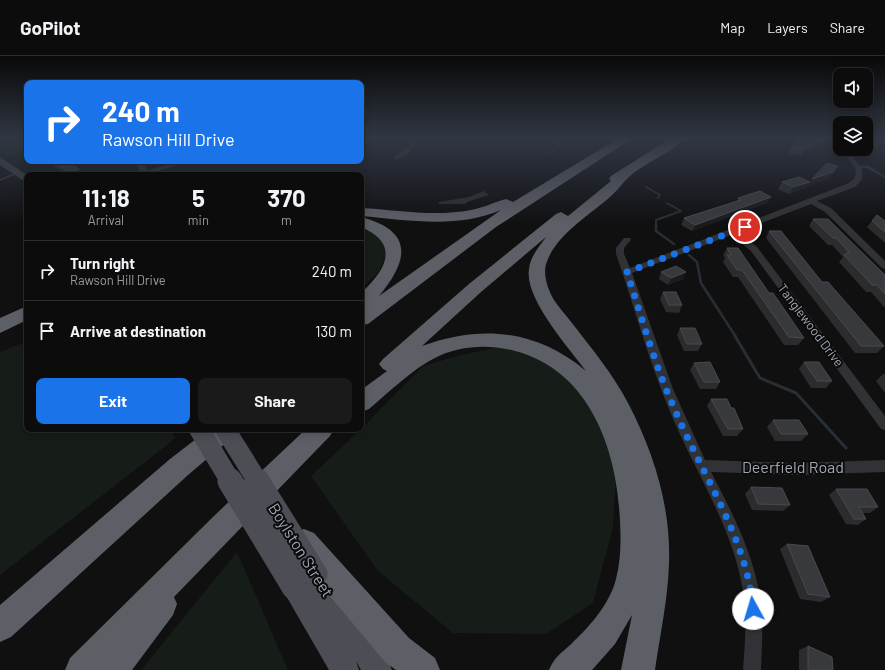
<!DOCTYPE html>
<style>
:root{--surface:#0c0c0d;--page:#1a1a1b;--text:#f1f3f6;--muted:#9a9b9d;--line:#2c2c2e;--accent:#1a73e8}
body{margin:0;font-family:Barlow,sans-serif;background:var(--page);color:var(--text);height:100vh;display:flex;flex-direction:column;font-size:15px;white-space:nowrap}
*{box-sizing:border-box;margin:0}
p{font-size:13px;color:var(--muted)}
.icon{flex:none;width:22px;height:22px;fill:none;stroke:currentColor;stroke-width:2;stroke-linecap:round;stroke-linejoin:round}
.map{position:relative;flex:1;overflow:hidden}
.drawer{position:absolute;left:24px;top:116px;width:340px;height:260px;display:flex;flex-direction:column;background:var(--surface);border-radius:8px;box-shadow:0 2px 10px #0003,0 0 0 1px var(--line)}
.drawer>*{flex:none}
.guide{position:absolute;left:24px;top:24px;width:340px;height:84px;border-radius:8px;box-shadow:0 2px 10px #0003,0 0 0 1px var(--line);background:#1a73e8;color:#fff;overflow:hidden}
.tools{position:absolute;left:833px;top:12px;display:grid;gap:8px}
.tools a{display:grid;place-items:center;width:40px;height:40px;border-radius:8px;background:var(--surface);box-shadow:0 2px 10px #0003,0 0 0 1px var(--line);font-size:20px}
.pin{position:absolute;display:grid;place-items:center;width:34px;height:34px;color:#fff;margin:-17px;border:2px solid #fff;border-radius:50%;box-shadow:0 1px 4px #0007}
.me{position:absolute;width:44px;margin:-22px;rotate:354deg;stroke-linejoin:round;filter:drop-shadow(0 0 3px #0008)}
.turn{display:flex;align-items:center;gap:14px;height:84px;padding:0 12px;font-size:18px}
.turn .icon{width:52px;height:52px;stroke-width:2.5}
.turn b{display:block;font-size:28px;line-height:34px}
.eta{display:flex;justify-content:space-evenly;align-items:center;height:68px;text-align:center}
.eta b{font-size:24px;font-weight:700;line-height:28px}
.cta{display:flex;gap:8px;margin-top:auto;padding:8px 12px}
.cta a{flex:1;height:46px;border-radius:8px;background:var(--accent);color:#fff;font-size:16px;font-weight:700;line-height:46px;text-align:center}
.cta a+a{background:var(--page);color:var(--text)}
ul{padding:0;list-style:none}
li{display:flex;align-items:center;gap:12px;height:60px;padding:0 12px;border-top:1px solid var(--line)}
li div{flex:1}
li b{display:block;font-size:15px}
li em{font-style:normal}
header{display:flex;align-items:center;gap:24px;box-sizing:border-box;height:56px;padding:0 20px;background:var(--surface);border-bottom:1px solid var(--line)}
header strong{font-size:19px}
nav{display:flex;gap:22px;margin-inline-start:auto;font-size:14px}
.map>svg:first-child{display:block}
</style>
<header>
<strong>GoPilot</strong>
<nav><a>Map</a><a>Layers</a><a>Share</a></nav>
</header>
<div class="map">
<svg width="885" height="614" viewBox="0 0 885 614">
<rect width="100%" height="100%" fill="#101011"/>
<path fill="#161c17" d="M0,82H27V99C15,101 10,100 0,93Z
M361,171L377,177L388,194L379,216L361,232Z
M27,285V373H169L176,382L0,519V296Z
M499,291L535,298L574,324L600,363L617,406L613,471L593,547L546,578L453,577L378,515L311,420L361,373L423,310L457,300Z
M237,496L288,614H141Z"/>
<path fill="#272e34" d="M484,135L489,139L467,146L465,148H439V146L469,141Z"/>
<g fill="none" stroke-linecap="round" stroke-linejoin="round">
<path stroke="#272e34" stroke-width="2" d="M549,97L562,89L551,82
M646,131L660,139L658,142
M656,169V164L681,155L667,147"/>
<path stroke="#272e34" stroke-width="2.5" d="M656,168V175L674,188
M689,199L697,206L701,227L736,281"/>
<path stroke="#272e34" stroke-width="3" d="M735,280L760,322L796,337L846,392"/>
<path fill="#313236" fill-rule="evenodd" d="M856,109L869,110L885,120V122L867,112L857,111L855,110Z
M16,116L19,117L0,125V123Z"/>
<path fill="#313236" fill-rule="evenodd" d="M413,82H419C415,91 405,104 394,103V101L409,90Z
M832,82H838L840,84V90Z
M841,93H847L862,113V123L855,131L817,145L831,152L885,205V213L882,212L825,156L811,148L738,176L757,191L885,360V374L881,373L751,195L731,179L632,217L673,333L705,404L796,407L885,404V416L796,419L711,416C731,454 751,493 759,535C764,561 762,588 761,614H743C745,588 747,561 743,535C733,470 693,413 669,353C648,303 634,249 616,198V192L624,182H630L631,184L624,192V198L630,212L849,127L855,122L856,113Z
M179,105H189L147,119H141L142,116Z"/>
<path fill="#313236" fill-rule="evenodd" d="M136,105H144L148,117L147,119H133L139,116Z"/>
<path fill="#3f4046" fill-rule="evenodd" d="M0,101L27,119V127L0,109Z"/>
<path fill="#4d4e55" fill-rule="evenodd" d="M317,508L326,512L388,604L392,614H361L356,605L359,614H329L281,531L285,522L294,518L303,522L307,529L304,521L308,512Z"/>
<path fill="#5d5f67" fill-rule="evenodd" d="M619,82H633L496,171L368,268L361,269V237C386,214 401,188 361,171V161C414,175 409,204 379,240L501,154C457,173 408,164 361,160V152C397,154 435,161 471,154C483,152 494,146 506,143L513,146Z
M671,82H685C676,94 643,108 630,120C623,126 618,134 611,140C589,160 556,178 546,208C543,220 548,234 554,244C559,252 566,259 572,267C592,293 613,318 628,347C654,397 671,451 669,507C668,543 660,579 655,614H621L632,559L615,588L592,614H549C556,598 563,597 574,585C591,569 610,547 616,523C622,500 621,475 619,451C614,385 585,313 515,295C493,289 468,289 446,297C417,308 393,333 369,353L361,356V334L387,315L383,313L379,308L383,303L469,228L556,158L561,156L568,160L611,125L609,123L611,120ZM546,181C539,191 530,201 529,213C524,242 569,292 586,315C537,274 482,268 422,290L481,236Z
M27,250V264L0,277V262Z
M209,373H238L234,380L188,419L11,581L0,586V549L170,403Z
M306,373H334L330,380L174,541L177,548L173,559L132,614H65L70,602L216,458Z
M304,473L314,477L409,582L435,602L440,614H396L385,606L294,497L290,487L294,477Z"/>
<path stroke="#4d4e55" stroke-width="20" d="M199,373L231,426
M225,373L258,426"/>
<path stroke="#4d4e55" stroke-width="25" d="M230,425L294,531
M257,425L315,518"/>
</g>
<path fill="#2c2c2f" d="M802,82H821L822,83L818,89L810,96L808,92L800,100L788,97L791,91L804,85Z
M866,82H874L875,94L870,98L866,93Z
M50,105H60L83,119H68L53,110Z
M782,126H810L806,132L789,138L778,133Z
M738,142L767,147L692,175L681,169L684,162L736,145Z
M813,163L885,219V251H884L871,236H866L839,206L843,201L832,189H828L809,170Z
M872,165H885V187L867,171Z
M769,175L822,226L884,290L877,297H855L766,182Z
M727,192L769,237L804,282L798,289H784L738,221H733L723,206L725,202L723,199Z
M661,216L683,223L668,229L659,223Z
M663,236L682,249L679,257L666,256L660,243Z
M680,272L702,288L698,295H684L677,279Z
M804,306L832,325L826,332H811L799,313Z
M694,307L720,326L716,333H700L690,314Z
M883,318H885V337L876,325Z
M711,343L743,373L737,380H723L707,350Z
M773,364L808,378L801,385H775L767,371Z
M751,431L790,449L783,455L752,454L745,438Z
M836,433L878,451L870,457H863L866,463L858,469L846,468L829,439Z
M787,488L830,541L821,546L800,543L780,493Z
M808,590L833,614H799V594Z"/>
<path fill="#1b1b1d" d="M822,83L818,89L810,96L814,90Z
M810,87L807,93L800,100L803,94Z
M879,88L875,94L870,98L874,92Z
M838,110L834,117L829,123L808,130L812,123Z
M79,113L83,119H71L70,116Z
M810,126L806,132L789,138L793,131Z
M771,141L767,147L692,175L695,169Z
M686,216L683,223L668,229L671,222Z"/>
<path fill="#38393d" stroke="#494a4f" d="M808,82H821L822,83L814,90Z
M866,82H874L879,88L874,92Z
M799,84L810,87L803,94L791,91Z
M51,105L69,106L79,113L70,116Z
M827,107L838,110L833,116L812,123Z
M799,121L810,126L793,131L782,126Z
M760,135L771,141L695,169L684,162L741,144L738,142Z
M877,159L885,165V176L872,165Z
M813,163H828L885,219V238L877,229H872L844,199L849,196L836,182H833Z
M769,175H781L822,226H828L884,290H861Z
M727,192H738L769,237H773L804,282L789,281L742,214H737L727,199H731Z
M676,210L686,216L671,222L661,216Z
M663,236H676L682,249H669Z
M680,272H695L702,288H687Z
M710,306L720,326H704L694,307Z
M804,306H819L832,325H817Z
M711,343H727L731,352H734L743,373H728Z
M773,364H799L808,378H781Z
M751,431L782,432L790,449L758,448Z
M836,433H867L878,451H859L866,463H854Z
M787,488L808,490L830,541L808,538Z
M808,590L832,601L833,614H808Z"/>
<linearGradient id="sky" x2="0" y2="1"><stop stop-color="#090909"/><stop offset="0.49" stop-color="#313743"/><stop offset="1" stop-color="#313743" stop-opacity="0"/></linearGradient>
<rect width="885" height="168" fill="url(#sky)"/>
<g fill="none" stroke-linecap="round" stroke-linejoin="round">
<path stroke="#1a73e8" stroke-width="7" stroke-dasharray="0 12.6" d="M745,171L627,216C642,262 655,310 675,354C701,416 748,485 753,553"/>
</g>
<g text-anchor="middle" stroke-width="4" stroke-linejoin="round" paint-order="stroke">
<g font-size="13" fill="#a1a6b2" stroke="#0b0b0c">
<text transform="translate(811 269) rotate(53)" y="5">Tanglewood Drive</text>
</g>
<g font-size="16" fill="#a1a6b2" stroke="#0b0b0c">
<text x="793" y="417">Deerfield Road</text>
<text transform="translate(301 494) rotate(58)" y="6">Boylston Street</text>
</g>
</g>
</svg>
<div class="tools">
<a><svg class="icon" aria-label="sound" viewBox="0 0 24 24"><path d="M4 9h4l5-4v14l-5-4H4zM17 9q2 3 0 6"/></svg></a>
<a><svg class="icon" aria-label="layers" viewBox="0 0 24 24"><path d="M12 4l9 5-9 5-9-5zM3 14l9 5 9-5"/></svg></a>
</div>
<div class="pin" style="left:745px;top:171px;background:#d93025"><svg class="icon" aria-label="arrive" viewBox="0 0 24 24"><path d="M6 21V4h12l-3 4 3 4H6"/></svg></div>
<svg class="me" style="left:753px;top:553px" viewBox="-20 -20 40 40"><circle r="19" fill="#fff"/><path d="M0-13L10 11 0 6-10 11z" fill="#1a73e8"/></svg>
<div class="guide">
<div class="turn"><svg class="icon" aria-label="right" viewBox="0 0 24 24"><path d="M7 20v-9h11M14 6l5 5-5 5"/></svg><div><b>240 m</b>Rawson Hill Drive</div></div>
</div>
<section class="drawer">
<div class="eta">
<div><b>11:18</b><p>Arrival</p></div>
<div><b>5</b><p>min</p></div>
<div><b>370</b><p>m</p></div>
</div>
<ul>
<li><svg class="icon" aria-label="right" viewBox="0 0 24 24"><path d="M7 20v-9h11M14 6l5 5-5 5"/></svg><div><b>Turn right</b><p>Rawson Hill Drive</p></div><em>240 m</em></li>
<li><svg class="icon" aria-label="arrive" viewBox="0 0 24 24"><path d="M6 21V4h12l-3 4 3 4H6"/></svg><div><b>Arrive at destination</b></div><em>130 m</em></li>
</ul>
<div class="cta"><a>Exit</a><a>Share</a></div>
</section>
</div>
